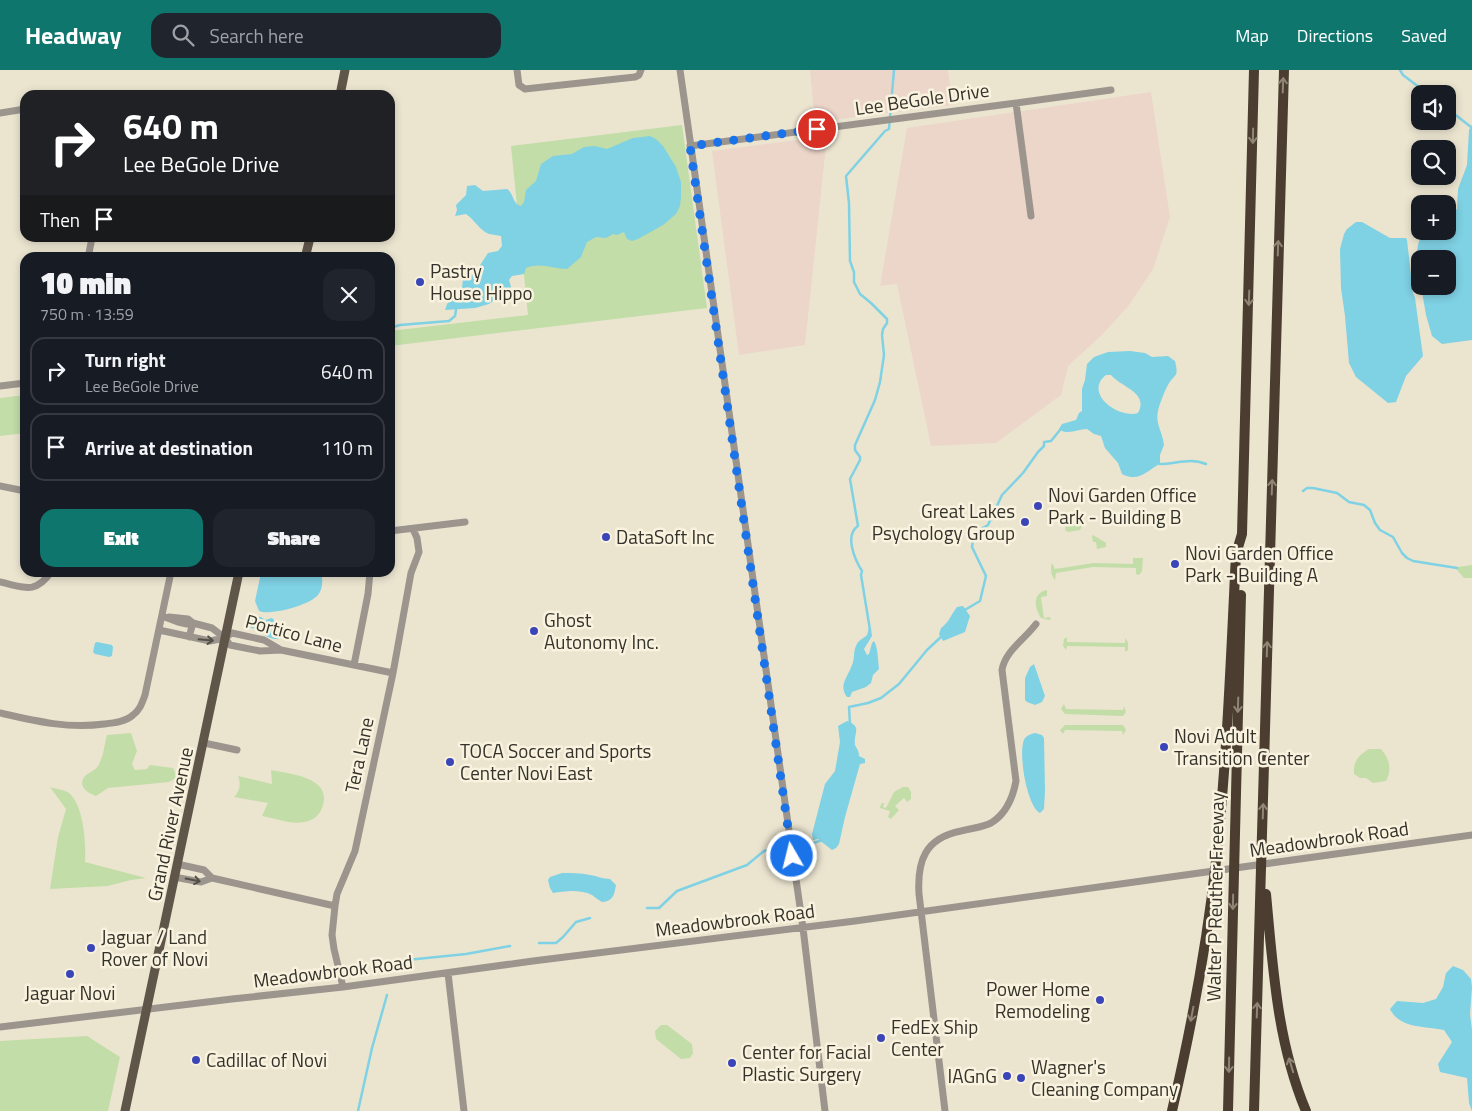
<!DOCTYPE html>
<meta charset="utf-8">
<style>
:root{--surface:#171b24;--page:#20242c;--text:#f1f3f6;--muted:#9ea1a6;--line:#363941;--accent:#0f766e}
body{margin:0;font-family:"Titillium Web",sans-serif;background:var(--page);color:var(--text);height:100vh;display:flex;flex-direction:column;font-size:19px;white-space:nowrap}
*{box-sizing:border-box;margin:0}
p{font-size:16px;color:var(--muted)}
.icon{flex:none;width:28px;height:28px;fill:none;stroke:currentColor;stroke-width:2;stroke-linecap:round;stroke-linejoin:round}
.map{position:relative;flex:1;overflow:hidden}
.drawer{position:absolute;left:20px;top:182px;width:375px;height:325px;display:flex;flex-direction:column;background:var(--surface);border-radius:15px;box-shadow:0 2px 8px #0003}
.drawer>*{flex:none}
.guide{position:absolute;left:20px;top:20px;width:375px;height:152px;border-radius:15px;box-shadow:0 2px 8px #0003;background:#202124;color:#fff;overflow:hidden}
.tools{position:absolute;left:1411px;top:15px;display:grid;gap:10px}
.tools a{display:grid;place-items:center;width:45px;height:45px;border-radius:10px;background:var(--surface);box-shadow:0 2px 8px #0003;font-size:25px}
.pin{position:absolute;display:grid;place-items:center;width:42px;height:42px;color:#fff;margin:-21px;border:2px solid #fff;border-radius:50%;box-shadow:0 1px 5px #0007}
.me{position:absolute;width:55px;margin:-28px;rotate:352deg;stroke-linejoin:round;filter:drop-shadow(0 0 4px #0008)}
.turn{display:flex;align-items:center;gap:18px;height:105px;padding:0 20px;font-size:22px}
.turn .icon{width:65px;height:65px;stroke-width:2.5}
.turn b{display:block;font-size:35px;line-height:42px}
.then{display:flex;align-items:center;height:48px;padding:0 20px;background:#0003;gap:10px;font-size:19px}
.round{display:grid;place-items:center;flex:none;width:52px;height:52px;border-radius:15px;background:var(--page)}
.head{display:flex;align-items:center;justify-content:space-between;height:85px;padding:0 20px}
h1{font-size:30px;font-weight:800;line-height:38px}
.button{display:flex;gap:10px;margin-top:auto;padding:10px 20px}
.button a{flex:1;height:58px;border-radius:15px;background:var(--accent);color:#fff;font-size:20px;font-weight:800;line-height:58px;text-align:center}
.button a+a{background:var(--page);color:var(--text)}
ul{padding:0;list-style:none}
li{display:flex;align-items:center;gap:15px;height:68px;margin:0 10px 8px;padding:0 10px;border:2px solid var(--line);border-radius:15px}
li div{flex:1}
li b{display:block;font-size:19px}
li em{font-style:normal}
header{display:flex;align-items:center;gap:30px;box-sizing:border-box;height:70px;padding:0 25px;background:var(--accent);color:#fff}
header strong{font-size:24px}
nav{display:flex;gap:28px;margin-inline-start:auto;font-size:18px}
.search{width:350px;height:45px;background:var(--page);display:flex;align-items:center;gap:12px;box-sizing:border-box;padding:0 18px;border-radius:15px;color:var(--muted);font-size:19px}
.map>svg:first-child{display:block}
</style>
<header>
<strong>Headway</strong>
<div class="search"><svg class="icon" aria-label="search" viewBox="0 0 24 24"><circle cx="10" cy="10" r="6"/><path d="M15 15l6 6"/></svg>Search here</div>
<nav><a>Map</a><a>Directions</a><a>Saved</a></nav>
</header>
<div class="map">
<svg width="1472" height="1041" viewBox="0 0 1472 1041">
<rect width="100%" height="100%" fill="#ebe5d0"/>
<path fill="#ecd6ca" d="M810,0H948L953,35L815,52Z
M1151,22L1170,147L1153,199L1129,235L1102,265L1068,296L1061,325L996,373L931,376L897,214L880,216L907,58Z
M827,66L805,275L739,285L712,81Z"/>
<path fill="#c2dda8" d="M682,55L707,238L390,276V261L528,245L511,76Z
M25,325V363L0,366V328Z
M1072,451L1076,452L1082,456L1080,460L1068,462L1065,460L1066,454Z
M1093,465L1106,473V477L1097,479L1096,472H1093L1092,466Z
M1133,488H1143L1142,501L1139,505L1136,504V498L1093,497L1056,503L1055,510C1051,506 1050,498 1052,493L1055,499L1094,493L1133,494Z
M1472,495V508H1464L1456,499L1458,497Z
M1047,520V526L1041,527L1044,548L1050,547L1051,549L1049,550L1041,548C1034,538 1032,523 1047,520Z
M1067,567V572L1125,573V568L1128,572V580L1125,582V577L1067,576L1066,580L1063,576L1064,569Z
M1064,634L1066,639L1123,640L1124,636L1126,642L1123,646L1065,644L1061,639Z
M1065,655H1123L1126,660L1123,665L1122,661L1065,660L1063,664L1060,660Z
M131,663L137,681L132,694L135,700L147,699L150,695L173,698L175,702L176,708L169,712L108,718L96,726C87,723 77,716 85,706C89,702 95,701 98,696C104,686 104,675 107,665Z
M1369,679H1381C1390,689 1392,700 1386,711L1373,713L1366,708H1360L1354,704C1353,691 1359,685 1369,679Z
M271,700C290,704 334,707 322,738C319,746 312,751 304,752C292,755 274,748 262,746L268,733L234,727C240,722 241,713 238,706L272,714Z
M50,717C56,719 65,720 69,723C84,736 86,773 85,792L146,808L131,810L108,816L50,819L58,767L66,739Z
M903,717H908L911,722V729L907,732L904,728L895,736L899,740L891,749L888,747L890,741L880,738V737L882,733H884L883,737L886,738L894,722Z
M661,955H667L692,974L693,983L690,988L681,989L656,969L655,961Z
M87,966L120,987L108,1041H0V971Z"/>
<path fill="#7fd1e4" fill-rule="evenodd" d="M1472,55V270L1442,274L1432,266L1426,245L1421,216H1448V189H1420V205C1418,190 1413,173 1426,161H1448V144L1457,139L1458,119L1467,95L1469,60Z
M650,66L656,69L663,76L676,97L681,112V127L680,136L676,144L663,155L638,169L632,171L627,169L624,162L617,165L613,164L606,168L596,167L587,172L581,187L567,199C553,199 540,192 526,198L524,204L512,206L509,210L511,217L489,234L475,238L445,240L447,234L462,218L463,209L475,203L488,183L498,181L502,176L501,166C497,165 493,165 489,164C479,160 475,150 466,144L455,146L457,140L456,135L466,125L467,116L475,115L483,121L507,119C514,123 512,134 521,136L524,132L526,120L536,111L541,94L553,86L572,84L584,77L595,76L607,79L633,68Z
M1356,152H1362L1390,168H1406L1407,170L1413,223L1415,228L1423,286L1406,306L1396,332L1388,333L1356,307L1349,293L1345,246L1341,218L1340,179L1344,164L1347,159Z
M1130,281L1145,283L1152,287L1168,286L1175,291C1179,308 1175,303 1168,315C1165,320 1159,335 1158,341C1155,354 1163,363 1164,375L1160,385V394C1147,400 1139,413 1122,404L1118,393L1105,378L1101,366L1094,364L1087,359C1077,359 1068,366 1059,359L1062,354L1076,350L1079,343L1082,341V319L1085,310L1087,294L1094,287L1108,282ZM1106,305H1111C1122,318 1149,322 1138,343C1118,349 1083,323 1106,305Z
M261,503H321C323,509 323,519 318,525C310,535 270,546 259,541L255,531Z
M963,536L970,546L965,562L943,571L939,564L941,558C950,551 950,546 957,537Z
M255,546L261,547L265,550L272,548L275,551L282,553L287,561V567C277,572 264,568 259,559L251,558L249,555V551Z
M869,558L871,559L872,566L864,579L867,585L869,584L872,573L874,571C878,577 878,591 879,599L873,605L871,613L866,617L852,622L850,627H847C838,615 848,607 852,595C855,589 853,582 856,576C858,570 863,569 867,565Z
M97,572L112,575L113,577L112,586L109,587L95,584L93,582L95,573Z
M1034,594L1045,626L1042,632L1035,635L1027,632L1025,630V608L1030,597Z
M847,651C863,657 853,663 855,675C857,679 859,681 859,686L865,689V693L860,694L845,747L839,774L836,778L832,780L818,769L813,770L812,764L825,714L835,701L840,672L838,656Z
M1035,663L1042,665L1044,668L1045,721L1044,739L1040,743C1027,737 1017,680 1025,668C1028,665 1031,664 1035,663Z
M562,803C571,803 581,803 590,805C598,806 602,809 610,809L616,815C614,826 613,831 602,832C598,830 595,827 592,825C580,819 565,821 553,823L550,818L548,810L550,807Z
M1453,896L1463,900L1471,909L1472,917L1470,944L1472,960V1041L1469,1033L1467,1008L1440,1002L1438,994L1452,972L1444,960C1425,956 1400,959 1390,939L1397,931L1423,933L1436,929L1443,917L1446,903Z"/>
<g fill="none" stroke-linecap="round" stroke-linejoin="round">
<path stroke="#7fd1e4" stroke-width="2.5" d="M1400,0L1403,5L1428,24
M1448,39L1471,57
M390,258L400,255L449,251L455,246L456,240
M1160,394C1176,394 1190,387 1206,394
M1303,421L1307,418H1313L1337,423L1349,432L1364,435L1370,440L1375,453L1380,460L1393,467L1402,483L1407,488L1413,491L1457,498
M963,541L980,531L986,506L972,477L974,463L988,455L1002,425L1023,403L1038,382L1044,376V372L1051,371L1060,360
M870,560L861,505L862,501C855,490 844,465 858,456L850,409L860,390V387L855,380V375L875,330L880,312L884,285L882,265L883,259L887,253V249L871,233L860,224L854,212V202L850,191L849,133L846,106L885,61L889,59L894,0
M850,654L849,637L868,633L881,628L899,614L927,580L942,566
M813,773L823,770
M647,838H659L677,821L747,795L764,781L771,779
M539,873H556L563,867L576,852L590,848
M397,891L466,884L510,876
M358,1041L372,978L387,925"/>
<path stroke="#9c958e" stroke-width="7" d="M517,0L519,15L525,19L635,7L639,5L641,0
M680,0L803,858L825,1041
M1016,33L1111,20
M0,43L25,39
M690,76L1016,33L1031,146
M88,188L92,168
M0,316L25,313
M0,416L25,421
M390,461L465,452
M0,512C24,517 35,525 51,502
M169,547L188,549L193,553L189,567
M159,560L210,571L225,568L212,558L193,553L187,554L178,552L162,546
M281,580L260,581L230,575L225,568L232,563L264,570L281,580L393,603
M354,595L368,524L370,502
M0,643C35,651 68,659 104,654C114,653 125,652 133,645C140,640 142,633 145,625L171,502
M204,673L237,680
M177,794L204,800L212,808
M174,807L201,812L212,808L335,836
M448,903L464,1041
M343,917L334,879L332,865L335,836L337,824L355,781L393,603L411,503L419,482L417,468L413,459
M0,957L232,929L343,917L533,891L855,851L1472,765
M945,1041L919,824C917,791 925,768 961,761C971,758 981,758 991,753C1006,744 1013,727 1016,711L1002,600C1005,581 1025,569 1036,554"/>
<path stroke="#605549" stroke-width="9" d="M340,25L345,0
M305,188L310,168
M125,1041L239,502"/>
<path stroke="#4b3e31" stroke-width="10" d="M1266,824C1273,898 1277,972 1306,1041
M1172,1041C1191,959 1207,875 1216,791C1227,689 1231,587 1236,484L1242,464L1254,0
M1228,1041L1241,525
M1254,1041L1284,0"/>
</g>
<defs><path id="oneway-shaft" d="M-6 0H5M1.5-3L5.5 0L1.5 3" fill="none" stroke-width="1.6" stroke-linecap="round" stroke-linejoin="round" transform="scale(1.25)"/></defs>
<g stroke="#908676">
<use href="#oneway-shaft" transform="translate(1283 15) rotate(-88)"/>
<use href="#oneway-shaft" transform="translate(1253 66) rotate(91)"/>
<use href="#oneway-shaft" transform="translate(1278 178) rotate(-88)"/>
<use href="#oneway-shaft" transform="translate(1249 228) rotate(92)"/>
<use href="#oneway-shaft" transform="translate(1272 417) rotate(-88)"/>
<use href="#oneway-shaft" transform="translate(1267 579) rotate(-88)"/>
<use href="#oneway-shaft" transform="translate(1238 635) rotate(92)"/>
<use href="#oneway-shaft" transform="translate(1263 741) rotate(-88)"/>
<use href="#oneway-shaft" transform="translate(1233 832) rotate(91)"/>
<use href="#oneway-shaft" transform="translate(1257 940) rotate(-88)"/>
<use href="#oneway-shaft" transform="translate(1192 944) rotate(101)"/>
<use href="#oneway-shaft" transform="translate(1229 995) rotate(91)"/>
<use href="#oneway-shaft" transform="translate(1291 995) rotate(-107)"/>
</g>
<g stroke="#535048">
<use href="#oneway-shaft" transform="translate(206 570) rotate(5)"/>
<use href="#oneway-shaft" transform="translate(193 810) rotate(11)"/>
</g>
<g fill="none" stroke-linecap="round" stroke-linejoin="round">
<path stroke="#1a73e8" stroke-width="9" stroke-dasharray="0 16.2" d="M792,786L690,76L817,59"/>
</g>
<g fill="#3a45b8" stroke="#f8f2de" stroke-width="2">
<circle cx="420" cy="212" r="5"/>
<circle cx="1038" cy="436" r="5"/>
<circle cx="1025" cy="452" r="5"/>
<circle cx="606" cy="467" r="5"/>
<circle cx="1175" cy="494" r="5"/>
<circle cx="534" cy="561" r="5"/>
<circle cx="1164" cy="677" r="5"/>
<circle cx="450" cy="692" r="5"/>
<circle cx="91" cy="878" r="5"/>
<circle cx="70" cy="904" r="5"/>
<circle cx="1100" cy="930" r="5"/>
<circle cx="881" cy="968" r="5"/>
<circle cx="196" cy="990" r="5"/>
<circle cx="732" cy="993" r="5"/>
<circle cx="1007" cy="1006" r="5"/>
<circle cx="1021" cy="1008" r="5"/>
</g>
<g text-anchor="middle" stroke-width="5" stroke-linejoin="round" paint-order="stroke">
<g font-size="19" fill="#34322a" stroke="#f8f2de">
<text transform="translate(922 29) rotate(-8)" y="7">Lee BeGole Drive</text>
<text transform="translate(294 563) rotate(15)" y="7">Portico Lane</text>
<text transform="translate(359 685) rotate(-78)" y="7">Tera Lane</text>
<text transform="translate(170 754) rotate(-78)" y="7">Grand River Avenue</text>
<text transform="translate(1329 769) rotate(-8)" y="7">Meadowbrook Road</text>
<text transform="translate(1215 827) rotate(-89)" y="7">Walter P Reuther Freeway</text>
<text transform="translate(735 850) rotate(-7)" y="7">Meadowbrook Road</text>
<text transform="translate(333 901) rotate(-7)" y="7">Meadowbrook Road</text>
</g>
<g font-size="19" fill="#34322a" stroke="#f8f2de" text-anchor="start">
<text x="430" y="208">Pastry<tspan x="430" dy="22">House Hippo</tspan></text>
<text x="1048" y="432">Novi Garden Office<tspan x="1048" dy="22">Park - Building B</tspan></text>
<text x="1015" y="448" text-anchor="end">Great Lakes<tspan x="1015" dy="22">Psychology Group</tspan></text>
<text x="616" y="474">DataSoft Inc</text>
<text x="1185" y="490">Novi Garden Office<tspan x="1185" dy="22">Park - Building A</tspan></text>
<text x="544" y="557">Ghost<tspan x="544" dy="22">Autonomy Inc.</tspan></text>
<text x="1174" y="673">Novi Adult<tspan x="1174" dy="22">Transition Center</tspan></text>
<text x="460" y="688">TOCA Soccer and Sports<tspan x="460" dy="22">Center Novi East</tspan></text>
<text x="101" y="874">Jaguar / Land<tspan x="101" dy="22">Rover of Novi</tspan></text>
<text x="1090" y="926" text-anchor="end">Power Home<tspan x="1090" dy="22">Remodeling</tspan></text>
<text x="70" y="930" text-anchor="middle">Jaguar Novi</text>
<text x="891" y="964">FedEx Ship<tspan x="891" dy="22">Center</tspan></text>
<text x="742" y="989">Center for Facial<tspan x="742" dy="22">Plastic Surgery</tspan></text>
<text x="206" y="997">Cadillac of Novi</text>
<text x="1031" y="1004">Wagner's<tspan x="1031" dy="22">Cleaning Company</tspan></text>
<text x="997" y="1013" text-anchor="end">IAGnG</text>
</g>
</g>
</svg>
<div class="tools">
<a><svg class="icon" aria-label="sound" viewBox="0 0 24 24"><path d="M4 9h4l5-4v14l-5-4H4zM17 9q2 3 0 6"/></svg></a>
<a><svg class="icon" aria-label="search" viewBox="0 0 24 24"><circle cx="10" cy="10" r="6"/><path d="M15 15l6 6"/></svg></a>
<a>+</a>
<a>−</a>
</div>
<div class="pin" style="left:817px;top:59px;background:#d93025"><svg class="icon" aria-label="arrive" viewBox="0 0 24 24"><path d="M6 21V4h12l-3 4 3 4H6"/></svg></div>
<svg class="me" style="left:792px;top:786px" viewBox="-20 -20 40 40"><circle r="17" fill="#1a73e8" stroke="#fff" stroke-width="3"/><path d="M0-11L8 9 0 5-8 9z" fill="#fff"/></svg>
<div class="guide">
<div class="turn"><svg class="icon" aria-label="right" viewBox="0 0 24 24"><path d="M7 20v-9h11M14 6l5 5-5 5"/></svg><div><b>640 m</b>Lee BeGole Drive</div></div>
<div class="then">Then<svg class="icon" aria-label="arrive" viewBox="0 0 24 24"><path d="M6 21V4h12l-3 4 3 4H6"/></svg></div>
</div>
<section class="drawer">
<div class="head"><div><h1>10 min</h1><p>750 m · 13:59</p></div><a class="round"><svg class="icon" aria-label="close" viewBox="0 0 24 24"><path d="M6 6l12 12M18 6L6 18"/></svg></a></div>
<ul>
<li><svg class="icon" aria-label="right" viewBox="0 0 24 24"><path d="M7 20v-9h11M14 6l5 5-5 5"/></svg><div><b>Turn right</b><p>Lee BeGole Drive</p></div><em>640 m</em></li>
<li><svg class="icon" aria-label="arrive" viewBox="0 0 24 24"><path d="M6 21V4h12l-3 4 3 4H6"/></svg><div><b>Arrive at destination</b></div><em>110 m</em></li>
</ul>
<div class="button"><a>Exit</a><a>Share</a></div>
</section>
</div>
